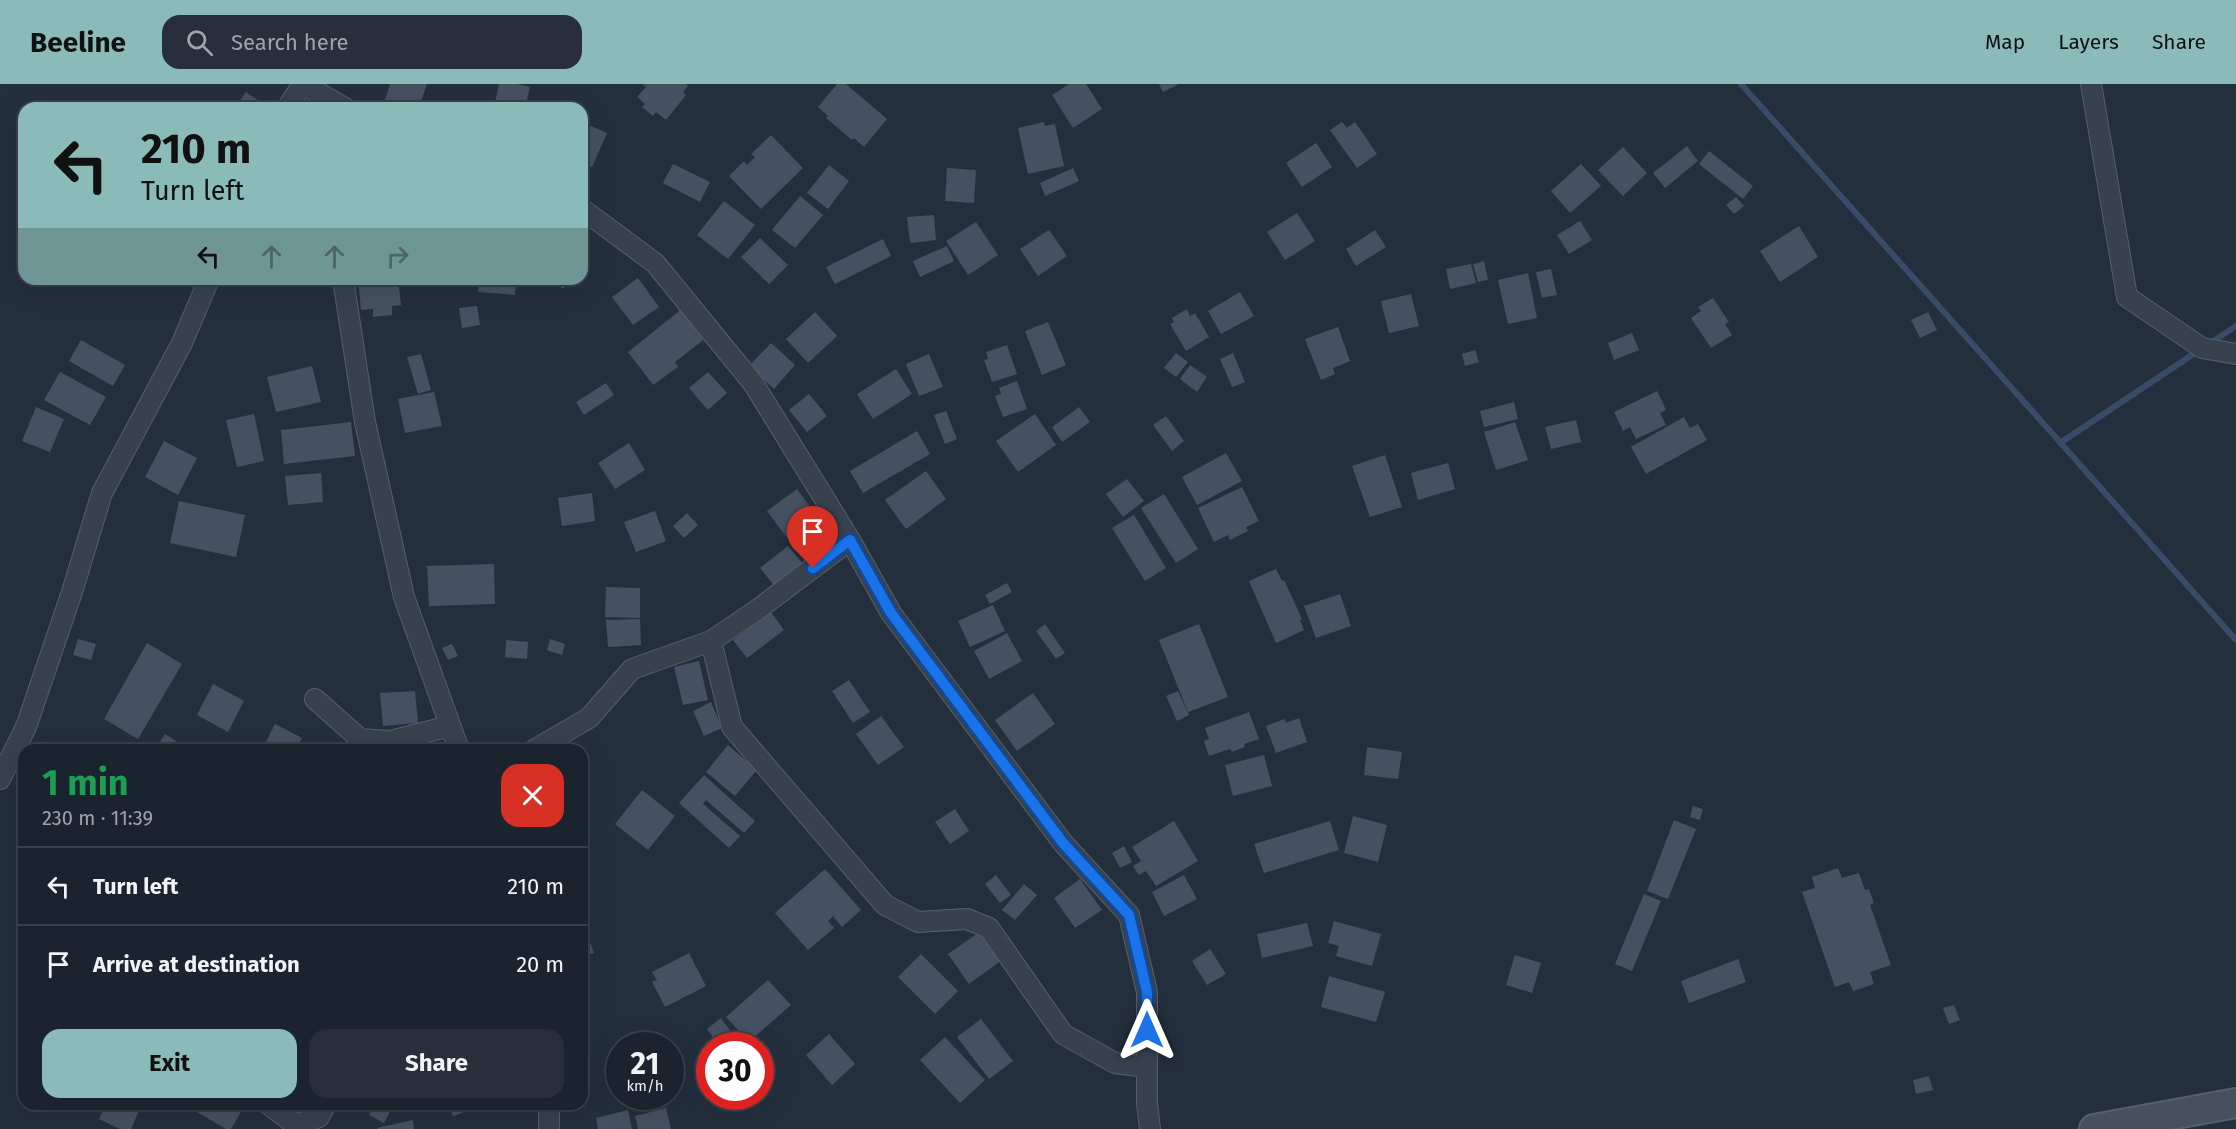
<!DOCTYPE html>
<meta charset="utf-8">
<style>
:root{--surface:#1b232e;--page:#282f3a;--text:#f1f3f6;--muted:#a0a4aa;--line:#39404a;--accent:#8bbbb9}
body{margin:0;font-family:"Fira Sans",sans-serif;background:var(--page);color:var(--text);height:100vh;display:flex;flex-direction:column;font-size:22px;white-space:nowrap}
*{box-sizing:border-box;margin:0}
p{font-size:20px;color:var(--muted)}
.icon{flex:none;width:33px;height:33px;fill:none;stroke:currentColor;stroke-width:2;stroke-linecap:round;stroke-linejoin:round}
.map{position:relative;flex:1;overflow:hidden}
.side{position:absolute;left:18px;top:660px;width:570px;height:366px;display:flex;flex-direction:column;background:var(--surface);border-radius:18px;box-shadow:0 6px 24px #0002,0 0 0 2px var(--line)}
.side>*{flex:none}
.guide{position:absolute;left:18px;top:18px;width:570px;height:183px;border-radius:18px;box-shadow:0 6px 24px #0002,0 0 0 2px var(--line);background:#8bbbb9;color:#111;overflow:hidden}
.speed{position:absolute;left:606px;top:948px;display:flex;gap:12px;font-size:30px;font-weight:700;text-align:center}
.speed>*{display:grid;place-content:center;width:78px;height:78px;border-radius:50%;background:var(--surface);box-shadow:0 6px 24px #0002,0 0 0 2px var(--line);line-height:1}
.speed small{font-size:15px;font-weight:400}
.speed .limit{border:9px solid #d22;background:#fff;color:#111}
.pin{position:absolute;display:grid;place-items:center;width:51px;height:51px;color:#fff;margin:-62px -26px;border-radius:50% 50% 50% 0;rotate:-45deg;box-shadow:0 0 6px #0007}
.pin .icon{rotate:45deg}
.me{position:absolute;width:66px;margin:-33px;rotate:0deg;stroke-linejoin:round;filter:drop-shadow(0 0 4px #0008)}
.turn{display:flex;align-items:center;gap:21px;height:126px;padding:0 24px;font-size:27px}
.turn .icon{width:78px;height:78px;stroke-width:2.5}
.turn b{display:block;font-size:42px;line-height:51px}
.lanes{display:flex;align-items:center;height:57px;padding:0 24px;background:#0003;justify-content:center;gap:30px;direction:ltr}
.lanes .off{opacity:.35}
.round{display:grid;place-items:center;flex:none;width:63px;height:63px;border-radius:18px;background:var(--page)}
.overview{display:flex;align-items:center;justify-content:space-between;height:102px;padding:0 24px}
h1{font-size:36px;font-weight:700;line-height:45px;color:#1e9e55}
.button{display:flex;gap:12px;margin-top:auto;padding:12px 24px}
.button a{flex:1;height:69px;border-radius:18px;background:var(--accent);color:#111;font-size:24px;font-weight:700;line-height:69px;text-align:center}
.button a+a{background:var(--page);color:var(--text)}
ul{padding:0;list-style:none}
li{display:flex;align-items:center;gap:18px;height:78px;padding:0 24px;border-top:2px solid var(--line)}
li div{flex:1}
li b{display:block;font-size:22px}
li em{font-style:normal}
header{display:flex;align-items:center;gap:36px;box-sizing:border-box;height:84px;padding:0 30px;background:var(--accent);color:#111}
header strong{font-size:28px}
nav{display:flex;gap:33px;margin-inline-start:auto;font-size:21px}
.search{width:420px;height:54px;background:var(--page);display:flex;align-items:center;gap:15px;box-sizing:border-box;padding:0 21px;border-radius:18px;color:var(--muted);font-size:22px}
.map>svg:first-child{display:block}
</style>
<header>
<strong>Beeline</strong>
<div class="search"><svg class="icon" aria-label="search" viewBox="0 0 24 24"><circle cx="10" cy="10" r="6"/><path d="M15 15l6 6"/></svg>Search here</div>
<nav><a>Map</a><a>Layers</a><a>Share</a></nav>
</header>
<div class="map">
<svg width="2236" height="1045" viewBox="0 0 2236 1045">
<rect width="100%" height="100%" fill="#242f3e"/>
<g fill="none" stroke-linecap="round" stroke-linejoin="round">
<path stroke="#394c67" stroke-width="6" d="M1741,0L2236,556
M2209,260L2236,242
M2060,359L2198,267"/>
</g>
<path fill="#455162" d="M390,0H427L419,24H400L384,19Z
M499,0H517L530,3L525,24H494Z
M642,0H686L688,2L683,8L686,11L666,36L656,28L653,32L642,23L645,20L637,13L646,3Z
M837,0H846L887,35L864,63L854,54L852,56L826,34L828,32L818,23Z
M1069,0H1086L1102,25L1073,44L1052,11Z
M1159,0H1179L1163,8Z
M246,8L269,24H235Z
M582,38L607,49L592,83L582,79Z
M1044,38L1045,42L1055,40L1064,82L1028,90L1018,44Z
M1342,38L1347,44L1355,38L1377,70L1357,84L1330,46Z
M771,51L803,84L761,125L729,92L744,77L747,81L755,73L751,70Z
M1316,59L1332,83L1302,103L1286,79Z
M1687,62L1698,77L1665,104L1653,89Z
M1623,63L1647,89L1623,112L1598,86Z
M1709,67L1753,102L1743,115L1699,80Z
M673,80L710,98L700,118L663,99Z
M1581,80L1601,102L1570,129L1551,107Z
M829,81L849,97L828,125L807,109Z
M947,84L976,86L974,119L945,117Z
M1073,84L1079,97L1045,112L1040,99Z
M800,112L823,131L795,164L772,146Z
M1736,113L1744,122L1734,130L1726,121Z
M724,117L755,141L728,175L697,151Z
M1297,129L1315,157L1285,176L1267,148Z
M934,131L936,156L910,159L907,133Z
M1580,137L1592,156L1569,170L1557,151Z
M976,138L998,171L968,191L946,157Z
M1799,142L1818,173L1780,198L1760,167Z
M1049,146L1067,172L1038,192L1020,165Z
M1375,146L1386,163L1356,182L1346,165Z
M760,154L788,181L769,200L741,173Z
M883,155L891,172L835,200L826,183Z
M947,162L954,177L920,193L913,177Z
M1484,177L1488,196L1478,198L1473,180Z
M1471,180L1476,199L1450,205L1446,185Z
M1551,185L1557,211L1542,214L1536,188Z
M1528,189L1537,234L1508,240L1498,196Z
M638,194L659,223L633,241L612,213Z
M277,195H316V199L278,202Z
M358,195H398L401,221L392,222V231L373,233V225L361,226Z
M479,195H516L515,211L478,208Z
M551,195H571L563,205Z
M1240,208L1254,232L1221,250L1208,227Z
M1411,210L1419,242L1389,249L1381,217Z
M1713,214L1729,238L1725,240L1732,251L1711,264L1691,234L1701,227L1698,223Z
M477,222L480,241L462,244L459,224Z
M683,224L706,254L675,278L678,283L653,301L628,268Z
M1187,225L1190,232L1195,229L1209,253L1186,267L1170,240L1174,238L1172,234Z
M815,228L837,252L808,279L786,255Z
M1928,228L1937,246L1920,254L1911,236Z
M1048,238L1066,281L1042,291L1025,247Z
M1338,243L1350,277L1333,284L1335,290L1321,296L1305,255Z
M1632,249L1639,266L1614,276L1608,259Z
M81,256L125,281L113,302L69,277Z
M771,259L795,281L774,305L749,282Z
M1007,261L1017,290L992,298L984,276L988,275L986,268Z
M1475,266L1479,278L1465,282L1462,270Z
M1176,269L1188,278L1176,293L1164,284Z
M1233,269L1245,298L1232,303L1220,275Z
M421,270L431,306L418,310L407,273Z
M929,270L943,303L919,312L906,280Z
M1190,281L1207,293L1197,308L1180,295Z
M312,282L321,318L276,328L267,293Z
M896,285L912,310L873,335L857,310Z
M60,288L106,313L90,341L44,316Z
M708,288L727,309L708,326L689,304Z
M1017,297L1027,325L1003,333L995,312L1001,310L999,304Z
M606,299L614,311L584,331L576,318Z
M1657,307L1666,326L1660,329L1666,341L1636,355L1630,343L1623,347L1614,328Z
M434,308L442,342L405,349L398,315Z
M809,310L827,332L807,348L789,326Z
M1514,318L1518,335L1484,343L1480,327Z
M36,323L64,335L50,368L22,357Z
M1079,323L1090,338L1062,358L1052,343Z
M946,327L957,355L945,360L934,331Z
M254,330L264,377L237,383L226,336Z
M1035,330L1056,361L1018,388L996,357Z
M1166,332L1184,357L1172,367L1153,341Z
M1684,333L1690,344L1698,340L1707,356L1646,390L1631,363Z
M1576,336L1581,358L1551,365L1545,343Z
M351,338L355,372L284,380L281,346Z
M1515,338L1528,376L1496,386L1484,348Z
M917,347L930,370L863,409L850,387Z
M164,357L197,374L178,411L145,393Z
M629,359L645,386L615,405L598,379Z
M1226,369L1242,397L1197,421L1182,393Z
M1385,371L1402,423L1370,433L1352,382Z
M1448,379L1455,405L1418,416L1411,389Z
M926,387L946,415L906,445L885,416Z
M321,389L323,418L288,421L285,392Z
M1127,395L1144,417L1123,433L1106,410Z
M1242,403L1259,437L1246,443L1248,447L1230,456L1228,451L1214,458L1198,424Z
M797,405L821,438L791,459L767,427Z
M592,409L595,437L562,442L558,414Z
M1164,410L1198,465L1176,479L1141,424Z
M179,417L245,431L236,473L170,459Z
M655,427L666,457L636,468L624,438Z
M687,429L698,441L684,454L673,442Z
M1134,431L1166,484L1145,497L1112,444Z
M788,462L805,482L777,505L760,484Z
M494,480L495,520L429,522L427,482Z
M1276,485L1282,497L1284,496L1302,535L1300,536L1304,546L1276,559L1249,497Z
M1007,499L1012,508L990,520L985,511Z
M606,503L640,504V534L605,533Z
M1340,510L1351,542L1316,554L1304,522Z
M993,521L1005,547L970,563L958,537Z
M771,528L784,546L747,574L733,556Z
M640,535L641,561L608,563L606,536Z
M1045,540L1065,569L1056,575L1036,547Z
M1199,540L1228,613L1188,628L1159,556Z
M1007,549L1022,577L989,595L974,567Z
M78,555L96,560L91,576L73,571Z
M550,555L565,560L562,571L547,566Z
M506,556L528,558L527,575L505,573Z
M147,559L182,580L138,655L104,635Z
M452,560L458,572L448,576L442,564Z
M699,577L708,616L683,621L674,583Z
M849,596L870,628L853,639L832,607Z
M213,600L244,617L228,648L197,631Z
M415,607L418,639L383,642L380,609Z
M1178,607L1189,631L1177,637L1166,612Z
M1033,609L1055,640L1017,667L995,636Z
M711,618L722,644L704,652L693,627Z
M1249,628L1259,655L1244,660L1245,663L1232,668L1230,665L1209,672L1204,657L1209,655L1205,644Z
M881,632L904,663L878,681L856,650Z
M1299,634L1307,658L1276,669L1266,642L1284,635L1286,639Z
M275,640L302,654L296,666H262Z
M165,650L190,666H155Z
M728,661L757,686L735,712L706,688Z
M1367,663L1402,668L1398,695L1364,691Z
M1264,671L1272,702L1233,712L1225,681Z
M704,691L755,737L744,749L706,716L703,720L740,752L729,764L679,719Z
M642,706L675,732L648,766L615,740Z
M1693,722L1703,725L1700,736L1690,733Z
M955,725L969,747L950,760L935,738Z
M1353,732L1387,741L1378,778L1344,769Z
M1674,736L1696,745L1668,815L1647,807Z
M1174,737L1198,777L1156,802L1146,787L1139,791L1133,782L1141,777L1132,763Z
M1330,737L1339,766L1264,789L1254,760Z
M1124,762L1132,778L1120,784L1112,769Z
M1838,784L1842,794L1859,789L1865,806L1869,805L1874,819L1870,821L1891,881L1870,888L1874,900L1853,907L1849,898L1835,903L1802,808L1815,804L1812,793Z
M825,785L861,826L842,843L833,832L828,837L834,844L808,866L775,829Z
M996,791L1011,811L1000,819L985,800Z
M1184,791L1197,815L1164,832L1152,808Z
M1080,795L1102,826L1075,844L1054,814Z
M1024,800L1037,811L1015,836L1002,826Z
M1644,810L1661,817L1632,887L1615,880Z
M582,835L594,869L582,873Z
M1334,837L1381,850L1372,882L1336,872L1339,862L1328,859Z
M1307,839L1313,862L1262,874L1257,850Z
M981,847L1002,876L969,900L948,870Z
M1210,865L1226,890L1207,901L1192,877Z
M689,869L706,902L665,923L652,898L657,896L652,888Z
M921,870L958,907L935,930L898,893Z
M1515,871L1541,879L1532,909L1506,901Z
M1738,875L1746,898L1689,919L1681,897Z
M1329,892L1385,908L1376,938L1321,923Z
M768,896L791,921L749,958L726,933Z
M1954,921L1960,936L1949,940L1943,924Z
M721,934L741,962H719L707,945Z
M981,935L1013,977L989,995L957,953Z
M829,950L855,980L832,1001L806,971Z
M945,953L985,996L960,1019L920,976Z
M657,956L658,962H627V960Z
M1929,992L1933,1006L1916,1010L1913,996Z
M106,1020H142L131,1045H120L99,1035Z
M199,1020H244L245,1021L231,1045H226L195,1027Z
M375,1020H394L384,1039L369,1031Z
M448,1020H486L453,1032Z
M666,1024L671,1045H638L635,1032Z
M628,1026L632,1045H598L596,1034Z
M413,1036L414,1045H377V1044Z"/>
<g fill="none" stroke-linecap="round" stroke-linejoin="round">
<g stroke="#565f6c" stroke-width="22">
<path id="street" d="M303,0L345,24
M2091,0L2127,213L2202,264L2236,270
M287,24L303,0
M582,125L655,179L753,299L850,456L891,529L1063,759L1129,831L1147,908V1019L1150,1045
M343,195L365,338L404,513L459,666
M711,557L732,643L885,821L918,838L967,835L989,844L1063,950L1115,979L1147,983
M315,615L360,655L390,657L450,642
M534,666L589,634L632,585L711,557L757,526L850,456
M0,695L26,643L72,508L102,409L182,259L209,195
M268,1020L296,1041L319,1033L326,1020
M549,1020V1045"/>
</g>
<g stroke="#565f6c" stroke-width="32">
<path id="secondary" d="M2094,1045L2236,1019"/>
</g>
<use href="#street" stroke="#38414e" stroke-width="20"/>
<use href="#secondary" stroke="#465061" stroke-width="28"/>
</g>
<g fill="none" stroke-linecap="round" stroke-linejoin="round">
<g stroke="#114b97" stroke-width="15">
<path id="route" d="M813,484L850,456L891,529L1063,759L1129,831L1147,908V946"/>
</g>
<use href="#route" stroke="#1a73e8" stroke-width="10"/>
</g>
</svg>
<div class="speed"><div>21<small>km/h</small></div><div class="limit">30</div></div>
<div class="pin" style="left:813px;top:484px;background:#d93025"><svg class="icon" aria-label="arrive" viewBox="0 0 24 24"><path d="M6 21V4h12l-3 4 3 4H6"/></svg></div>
<svg class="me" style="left:1147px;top:946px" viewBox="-20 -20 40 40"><path d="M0-17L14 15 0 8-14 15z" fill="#1a73e8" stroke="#fff" stroke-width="4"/></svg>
<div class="guide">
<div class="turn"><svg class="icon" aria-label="left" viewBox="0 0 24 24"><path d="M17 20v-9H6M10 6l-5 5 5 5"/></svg><div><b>210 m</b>Turn left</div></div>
<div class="lanes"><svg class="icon" aria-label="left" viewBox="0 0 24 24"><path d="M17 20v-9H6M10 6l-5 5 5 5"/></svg><svg class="icon off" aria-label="ahead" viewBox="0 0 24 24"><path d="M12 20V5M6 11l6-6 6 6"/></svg><svg class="icon off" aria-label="ahead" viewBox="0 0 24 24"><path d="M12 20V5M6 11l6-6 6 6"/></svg><svg class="icon off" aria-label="right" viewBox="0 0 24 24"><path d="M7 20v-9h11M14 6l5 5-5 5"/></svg></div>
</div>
<section class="side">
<div class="overview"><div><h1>1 min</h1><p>230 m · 11:39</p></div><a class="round" style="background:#d93025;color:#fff"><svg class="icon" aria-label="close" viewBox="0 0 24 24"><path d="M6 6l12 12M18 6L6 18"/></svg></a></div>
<ul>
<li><svg class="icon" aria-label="left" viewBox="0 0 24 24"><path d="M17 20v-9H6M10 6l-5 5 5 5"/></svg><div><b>Turn left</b></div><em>210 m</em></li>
<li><svg class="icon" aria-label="arrive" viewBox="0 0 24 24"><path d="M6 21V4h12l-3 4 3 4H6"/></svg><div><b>Arrive at destination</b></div><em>20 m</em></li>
</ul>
<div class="button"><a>Exit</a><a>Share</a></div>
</section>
</div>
